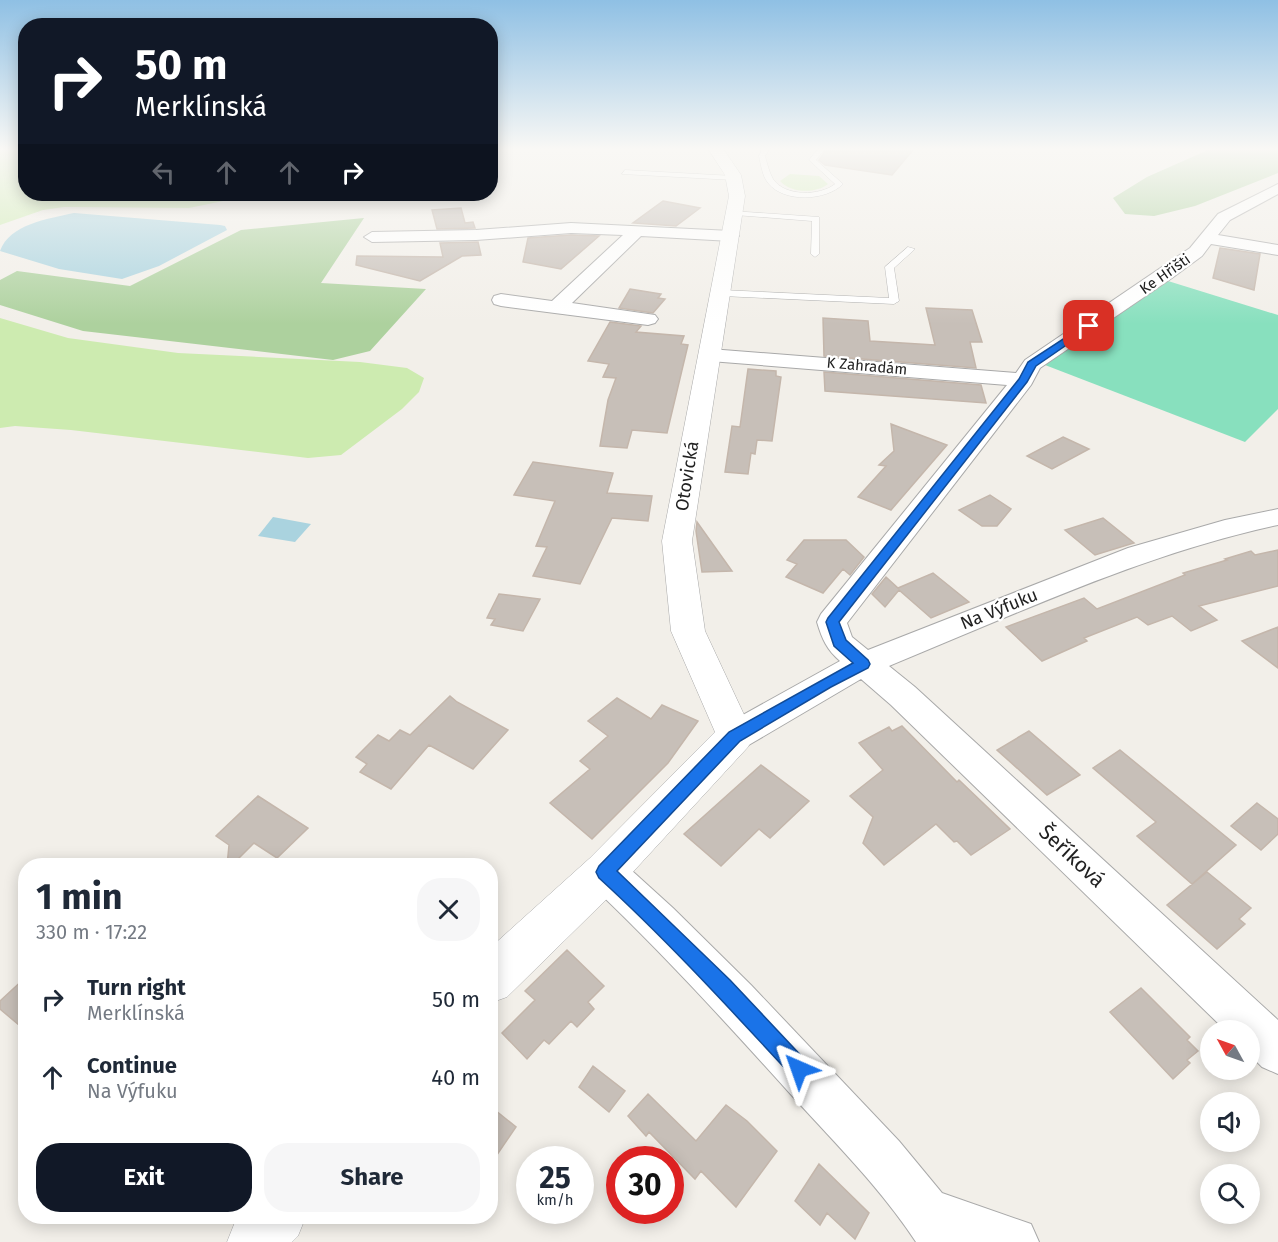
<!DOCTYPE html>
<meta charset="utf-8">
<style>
:root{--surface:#fff;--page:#f6f6f7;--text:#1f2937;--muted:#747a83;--accent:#111827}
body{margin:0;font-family:"Fira Sans",sans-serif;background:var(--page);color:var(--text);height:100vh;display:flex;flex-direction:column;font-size:22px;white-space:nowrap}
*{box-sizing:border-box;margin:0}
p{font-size:20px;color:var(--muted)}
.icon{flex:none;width:33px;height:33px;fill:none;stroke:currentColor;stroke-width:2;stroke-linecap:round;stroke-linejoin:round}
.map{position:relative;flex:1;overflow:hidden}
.details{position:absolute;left:18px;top:858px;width:480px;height:366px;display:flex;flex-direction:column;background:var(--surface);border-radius:24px;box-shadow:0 3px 15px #0003}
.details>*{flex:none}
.guide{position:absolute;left:18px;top:18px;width:480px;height:183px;border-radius:24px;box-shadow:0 3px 15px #0003;background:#111827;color:#fff;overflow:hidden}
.needle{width:39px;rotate:310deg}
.controls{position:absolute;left:1200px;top:1020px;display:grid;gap:12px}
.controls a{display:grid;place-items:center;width:60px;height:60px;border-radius:50%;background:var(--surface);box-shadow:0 3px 15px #0003;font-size:30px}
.speed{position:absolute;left:516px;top:1146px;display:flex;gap:12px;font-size:30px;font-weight:700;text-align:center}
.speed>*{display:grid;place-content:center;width:78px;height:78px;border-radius:50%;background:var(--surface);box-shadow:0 3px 15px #0003;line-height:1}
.speed small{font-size:15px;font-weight:400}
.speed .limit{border:9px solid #d22;background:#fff;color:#111}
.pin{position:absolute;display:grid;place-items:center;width:51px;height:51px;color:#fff;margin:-26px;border-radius:12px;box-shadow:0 3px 9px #0006}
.me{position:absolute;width:66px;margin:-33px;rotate:317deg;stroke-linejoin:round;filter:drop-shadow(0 0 4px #0008)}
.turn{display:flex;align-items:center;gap:21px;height:126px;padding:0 18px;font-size:27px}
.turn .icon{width:78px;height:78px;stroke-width:2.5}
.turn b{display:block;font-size:42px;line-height:51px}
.lanes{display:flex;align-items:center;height:57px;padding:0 18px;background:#0003;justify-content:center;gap:30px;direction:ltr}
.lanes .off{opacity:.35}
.round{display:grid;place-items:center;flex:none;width:63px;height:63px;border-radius:24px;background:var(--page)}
.overview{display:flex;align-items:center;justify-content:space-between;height:102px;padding:0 18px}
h1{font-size:36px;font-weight:700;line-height:45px}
.button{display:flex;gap:12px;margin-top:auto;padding:12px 18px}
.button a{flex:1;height:69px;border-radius:24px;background:var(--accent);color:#fff;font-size:24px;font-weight:700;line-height:69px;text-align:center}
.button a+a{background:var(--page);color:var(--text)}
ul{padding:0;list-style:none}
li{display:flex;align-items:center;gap:18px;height:78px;padding:0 18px}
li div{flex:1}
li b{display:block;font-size:22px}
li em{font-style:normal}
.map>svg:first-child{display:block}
</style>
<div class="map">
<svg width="1278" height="1242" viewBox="0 0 1278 1242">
<rect width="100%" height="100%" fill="#f2efe9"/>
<path fill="#cdebb0" d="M0,150H25L26,194H243L238,198L189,208L64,207L43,210L0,225Z
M790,174L819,176L828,184C816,194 790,193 780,181Z
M0,318L68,338L178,353L360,362L407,368L424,378L419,392L402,409L341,455L308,458L71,430L15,426L0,428Z"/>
<path fill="#add19e" d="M1208,150H1278V173L1195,206L1154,216L1125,214L1113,198L1147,177Z
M364,218L321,283L426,289L370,351L333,360L83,331L0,305V280L17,271L130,286L241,230Z"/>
<path fill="#88e0be" d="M1168,281L1278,315V409L1245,442L1045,365Z"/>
<path fill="#aad3df" d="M74,213L220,225L225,226L227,230L159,266L122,279L59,269L0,251C10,224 47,219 74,213Z
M273,517L311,524L295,542L258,536Z"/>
<path fill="#c7bfb8" stroke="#c4b6ab" stroke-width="1.5" d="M826,150H913L892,175L825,165L819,160Z
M663,201L700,208L676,226L633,223Z
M461,208L465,223L473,222L475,228L437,229L432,210Z
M571,235L599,236L561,269L523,262L528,238Z
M478,242L481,255L462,256L420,281L356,265L357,256L443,257L440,243Z
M1220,248L1260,254L1254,290L1213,278Z
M630,289L661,294L658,298L665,299L653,313L619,308Z
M926,308L972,310L982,342H970L976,368L824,356L823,318L868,321L870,341L935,345Z
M610,322L641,326L636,332L684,336L681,344L688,345L667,433L632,430L627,448L600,446L608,400L616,378L603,377L609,364L588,361Z
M748,369L776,371V376L781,377L772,441L757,440L755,454L751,453L748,474L725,472L732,426L740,427Z
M824,372L981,385L986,403L825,391Z
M891,424L947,445L891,510L858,497L886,466L879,465L894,451Z
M1063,437L1089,449L1052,469L1027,456Z
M533,462L613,473L607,493L652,496L648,521L612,518L580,584L533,576L547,547L536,546L555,501L514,495Z
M990,495L1011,509L997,526H982L959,510Z
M1103,518L1134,543L1095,555L1065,530Z
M697,522L732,571L702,572L696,531Z
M804,540H846L864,557L850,575L843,569L823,593L786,577L797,564L787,560Z
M1278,550V586L1199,606L1217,620L1191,631L1172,616L1148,625L1137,617L1084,638L1087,641L1042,661L1006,627L1084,598L1097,609L1185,575L1183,573L1227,560L1225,559L1251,551L1255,555Z
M933,573L969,602L931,618L899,590L885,607L872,594L886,577L898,588Z
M499,594L540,599L523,631L491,625L495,619L487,618Z
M1278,627V668L1242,641Z
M450,696L457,702L508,730L473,769L429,745L391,789L360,772L367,764L356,757L378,735L389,741L400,730L410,735Z
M617,698L651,719L662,705L698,721L668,763L592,839L550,803L590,769L580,761L608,736L588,721Z
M902,726L957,782L959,780L1010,829L971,855L957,841L954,842L936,824L884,865L863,843L873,817L850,796L883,770L859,743L889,727L892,731Z
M1029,731L1080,775L1047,795L997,750Z
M1120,750L1236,845L1192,884L1137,836L1156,822L1093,768Z
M761,765L809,801L770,838L759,829L721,866L684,834Z
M258,796L308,828L277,858L254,843L231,866H227L229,845L216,836Z
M1257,803L1278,819V834L1261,850L1231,826Z
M1207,872L1251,908L1239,919L1245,924L1217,949L1167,905Z
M567,950L604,986L588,1002L594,1009L577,1027L571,1021L549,1044L544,1040L527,1059L502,1033L535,1000L525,991Z
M26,977V1031L0,1009V1001Z
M1141,988L1190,1037L1187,1040L1198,1051L1187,1060L1190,1063L1173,1079L1110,1012Z
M593,1066L625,1091L609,1112L579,1087Z
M648,1094L696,1141L726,1105L747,1121L777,1151L736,1207L701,1171L695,1179L649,1132L646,1136L628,1116Z
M490,1106L516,1127L490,1165Z
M819,1164L869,1213L855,1239L827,1213L820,1225L795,1201Z"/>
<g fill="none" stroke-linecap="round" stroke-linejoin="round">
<g stroke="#a9a9a9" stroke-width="1">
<path id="service" d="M762,150H769L765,156C767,163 769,172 773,179C785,197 820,196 835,184L809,160L817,150H824L816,160L843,184C826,201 784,203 768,183C762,175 761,165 759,156Z
M625,170L734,176L738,178L734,180L622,174Z
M732,211L819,217V254L815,257L811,254L812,221L735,215L731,213Z
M908,247L915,249L894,268L899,301L894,304L722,296L717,293L722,290L889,298L885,267Z"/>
</g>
<g stroke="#a9a9a9" stroke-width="2">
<path id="minor" d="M1278,184V194L1230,220L1218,235L1278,245V255L1211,244L1202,256L1172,278L1040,368L1031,385L847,623L852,637L868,650L1128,548L1225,520L1278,509V525C1143,554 1016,614 889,666L915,687L1278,1020V1074L1262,1067L1250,1055V1030H1225L891,705L861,679L747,746L735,750L723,746L718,736L723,726L840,661C827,650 822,639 817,622L821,614L1007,385L710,361L703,359L700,355L703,351L710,349L1016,373L1025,360L1190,248L1218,214Z
M571,223L731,231L739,236L731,241L641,236L572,303L655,315L658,319L655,323L648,325L501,306L494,304L492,300L494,296L501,294L552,301L623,235L571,233L476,240L372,242L364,237L372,232L476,230Z
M605,854L619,859L673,908L751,985L899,1141L942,1193L1031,1224L1039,1242H916C882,1190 837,1145 795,1099C729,1026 663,953 591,885L586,872L591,859Z"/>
</g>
<g stroke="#a9a9a9" stroke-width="1">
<path id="tertiary" d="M709,150H724L741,175L745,196L692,541L705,631L754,736L748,747L620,886L507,997L490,1003V948L590,858L715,732L671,631L662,541L729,196L725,175Z
M240,1216H306L298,1236L292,1242H227L235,1222Z"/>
</g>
<use href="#service" fill="#fff" fill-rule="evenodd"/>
<use href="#minor" fill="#fff" fill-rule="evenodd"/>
<use href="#tertiary" fill="#fff" fill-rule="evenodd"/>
</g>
<linearGradient id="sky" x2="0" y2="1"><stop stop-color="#8fc0e4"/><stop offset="0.46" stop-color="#f9f8f5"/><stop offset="1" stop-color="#f9f8f5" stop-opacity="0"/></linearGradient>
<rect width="1278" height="324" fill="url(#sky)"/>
<path fill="#1a73e8" stroke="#114b97" stroke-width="1.5" d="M1086,324L1094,326L1036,366L1027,382L839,622L846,640L868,660L870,664L868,668L831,687L740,741L617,871L730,980L807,1062L810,1069L807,1076L799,1079L792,1076C729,1008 667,940 599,878L596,872L599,866L729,732L853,663L834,646L826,622L828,618L1019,379L1028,362Z"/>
<g text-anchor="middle" stroke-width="4.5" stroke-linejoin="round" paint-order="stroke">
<g font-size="15" fill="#222" stroke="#fff">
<text transform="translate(1165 274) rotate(-35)" y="5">Ke Hřišti</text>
<text transform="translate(867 366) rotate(5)" y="5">K Zahradám</text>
</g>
<g font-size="18" fill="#222" stroke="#fff">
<text transform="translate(687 476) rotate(-81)" y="6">Otovická</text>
<text transform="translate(999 609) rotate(-22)" y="6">Na Výfuku</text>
</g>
<g font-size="21" fill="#222" stroke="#fff">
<text transform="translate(1072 856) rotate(43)" y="7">Šeříková</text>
</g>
</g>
</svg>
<div class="controls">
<a><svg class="needle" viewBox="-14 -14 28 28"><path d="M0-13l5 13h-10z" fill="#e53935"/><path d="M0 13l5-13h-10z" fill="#747a83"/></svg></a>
<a><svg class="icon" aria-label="sound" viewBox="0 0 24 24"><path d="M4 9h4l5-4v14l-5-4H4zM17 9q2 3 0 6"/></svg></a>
<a><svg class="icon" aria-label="search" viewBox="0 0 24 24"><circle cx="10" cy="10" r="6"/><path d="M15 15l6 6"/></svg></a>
</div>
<div class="speed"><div>25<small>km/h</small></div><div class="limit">30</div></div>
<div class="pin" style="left:1089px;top:326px;background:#d93025"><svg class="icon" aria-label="arrive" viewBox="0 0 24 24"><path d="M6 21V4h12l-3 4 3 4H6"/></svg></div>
<svg class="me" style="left:799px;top:1069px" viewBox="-20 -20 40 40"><path d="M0-17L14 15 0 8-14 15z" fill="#1a73e8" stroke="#fff" stroke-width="4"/></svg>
<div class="guide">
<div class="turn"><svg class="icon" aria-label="right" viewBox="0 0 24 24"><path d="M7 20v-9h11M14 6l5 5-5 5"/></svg><div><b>50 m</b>Merklínská</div></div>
<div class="lanes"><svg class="icon off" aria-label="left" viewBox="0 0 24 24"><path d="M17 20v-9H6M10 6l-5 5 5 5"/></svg><svg class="icon off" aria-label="ahead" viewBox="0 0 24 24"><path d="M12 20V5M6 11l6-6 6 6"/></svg><svg class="icon off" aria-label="ahead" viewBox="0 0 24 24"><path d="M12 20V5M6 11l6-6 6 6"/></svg><svg class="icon" aria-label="right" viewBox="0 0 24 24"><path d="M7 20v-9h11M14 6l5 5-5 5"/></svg></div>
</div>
<section class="details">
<div class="overview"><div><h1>1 min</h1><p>330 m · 17:22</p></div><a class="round"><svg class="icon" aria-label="close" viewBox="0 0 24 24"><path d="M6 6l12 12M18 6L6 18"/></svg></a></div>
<ul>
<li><svg class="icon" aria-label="right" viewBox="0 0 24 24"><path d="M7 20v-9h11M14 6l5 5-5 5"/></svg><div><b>Turn right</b><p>Merklínská</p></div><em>50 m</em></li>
<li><svg class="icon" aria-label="ahead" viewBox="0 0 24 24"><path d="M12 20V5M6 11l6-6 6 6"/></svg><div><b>Continue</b><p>Na Výfuku</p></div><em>40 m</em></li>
</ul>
<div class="button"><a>Exit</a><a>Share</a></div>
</section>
</div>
